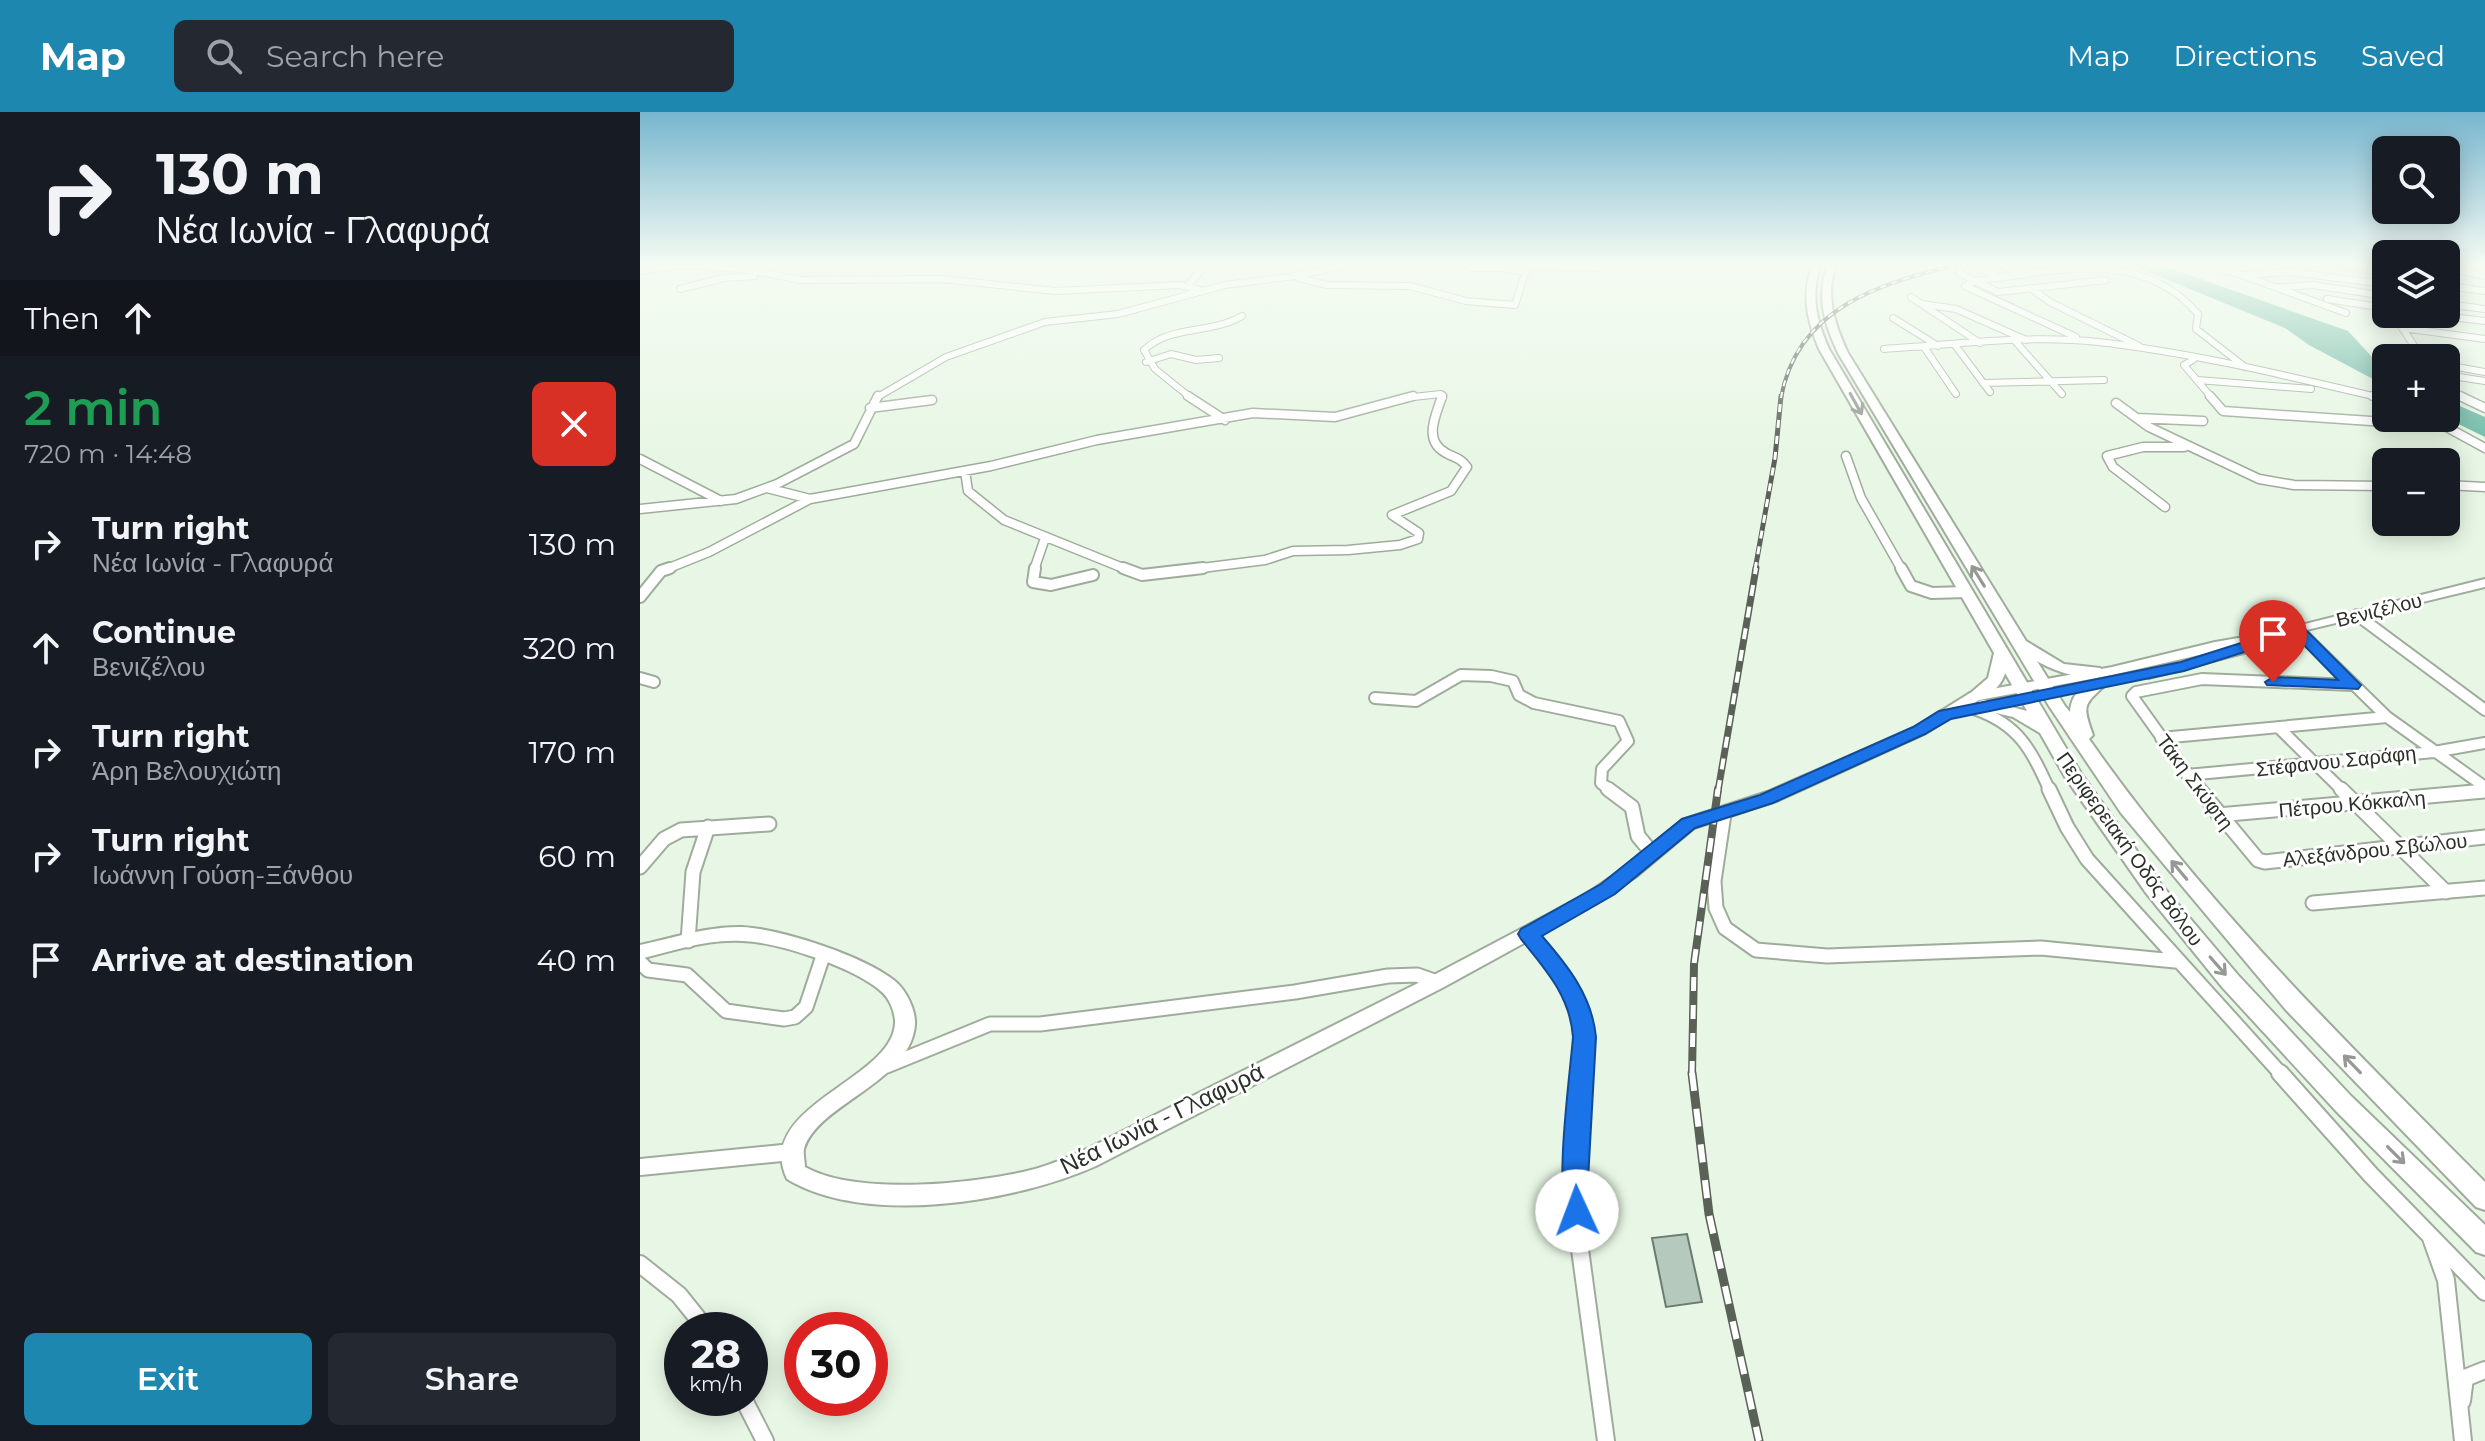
<!DOCTYPE html>
<meta charset="utf-8">
<style>
:root{--surface:#171b24;--page:#242831;--text:#f1f3f6;--muted:#9ea1a6;--accent:#1e87af}
body{margin:0;font-family:Montserrat,sans-serif;background:var(--page);color:var(--text);height:100vh;display:flex;flex-direction:column;font-size:30px;white-space:nowrap}
*{box-sizing:border-box;margin:0}
p{font-size:26px;color:var(--muted)}
.icon{flex:none;width:44px;height:44px;fill:none;stroke:currentColor;stroke-width:2;stroke-linecap:round;stroke-linejoin:round}
.map{position:relative;flex:1;overflow:hidden}
.panel{display:flex;flex-direction:column;background:var(--surface);width:640px}
.panel>*{flex:none}
.top-card{background:#171b24;color:var(--text);overflow:hidden}
.controls{position:absolute;left:1732px;top:24px;display:grid;gap:16px}
.controls a{display:grid;place-items:center;width:88px;height:88px;border-radius:12px;background:var(--surface);box-shadow:0 4px 20px #0003;font-size:40px}
.speed{position:absolute;left:24px;top:1200px;display:flex;gap:16px;font-size:40px;font-weight:700;text-align:center}
.speed>*{display:grid;place-content:center;width:104px;height:104px;border-radius:50%;background:var(--surface);box-shadow:0 4px 20px #0003;line-height:1}
.speed small{font-size:20px;font-weight:400}
.speed .limit{border:12px solid #d22;background:#fff;color:#111}
.pin{position:absolute;display:grid;place-items:center;width:68px;height:68px;color:#fff;margin:-82px -34px;border-radius:50% 50% 50% 0;rotate:-45deg;box-shadow:0 0 8px #0007}
.pin .icon{rotate:45deg}
.me{position:absolute;width:88px;margin:-44px;rotate:358deg;stroke-linejoin:round;filter:drop-shadow(0 0 6px #0008)}
.turn{display:flex;align-items:center;gap:28px;height:168px;padding:0 24px;font-size:36px}
.turn .icon{width:104px;height:104px;stroke-width:2.5}
.turn b{display:block;font-size:56px;line-height:68px}
.then{display:flex;align-items:center;height:76px;padding:0 24px;background:#0003;gap:16px;font-size:30px}
.round{display:grid;place-items:center;flex:none;width:84px;height:84px;border-radius:12px;background:var(--page)}
.head{display:flex;align-items:center;justify-content:space-between;height:136px;padding:0 24px}
h1{font-size:48px;font-weight:600;line-height:60px;color:#1e9e55}
.button{display:flex;gap:16px;margin-top:auto;padding:16px 24px}
.button a{flex:1;height:92px;border-radius:12px;background:var(--accent);color:#fff;font-size:32px;font-weight:600;line-height:92px;text-align:center}
.button a+a{background:var(--page);color:var(--text)}
ul{padding:0;list-style:none}
li{display:flex;align-items:center;gap:24px;height:104px;padding:0 24px}
li div{flex:1}
li b{display:block;font-size:30px}
li em{font-style:normal}
header{display:flex;align-items:center;gap:48px;box-sizing:border-box;height:112px;padding:0 40px;background:var(--accent);color:#fff}
header strong{font-size:38px}
nav{display:flex;gap:44px;margin-inline-start:auto;font-size:28px}
.search{width:560px;height:72px;background:var(--page);display:flex;align-items:center;gap:20px;box-sizing:border-box;padding:0 28px;border-radius:12px;color:var(--muted);font-size:30px}
main{display:flex;flex:1;min-height:0}
.map>svg:first-child{display:block}
</style>
<header>
<strong>Map</strong>
<div class="search"><svg class="icon" aria-label="search" viewBox="0 0 24 24"><circle cx="10" cy="10" r="6"/><path d="M15 15l6 6"/></svg>Search here</div>
<nav><a>Map</a><a>Directions</a><a>Saved</a></nav>
</header>
<main>
<section class="panel">
<div class="top-card">
<div class="turn"><svg class="icon" aria-label="right" viewBox="0 0 24 24"><path d="M7 20v-9h11M14 6l5 5-5 5"/></svg><div><b>130 m</b>Νέα Ιωνία - Γλαφυρά</div></div>
<div class="then">Then<svg class="icon" aria-label="ahead" viewBox="0 0 24 24"><path d="M12 20V5M6 11l6-6 6 6"/></svg></div>
</div>
<div class="head"><div><h1>2 min</h1><p>720 m · 14:48</p></div><a class="round" style="background:#d93025;color:#fff"><svg class="icon" aria-label="close" viewBox="0 0 24 24"><path d="M6 6l12 12M18 6L6 18"/></svg></a></div>
<ul>
<li><svg class="icon" aria-label="right" viewBox="0 0 24 24"><path d="M7 20v-9h11M14 6l5 5-5 5"/></svg><div><b>Turn right</b><p>Νέα Ιωνία - Γλαφυρά</p></div><em>130 m</em></li>
<li><svg class="icon" aria-label="ahead" viewBox="0 0 24 24"><path d="M12 20V5M6 11l6-6 6 6"/></svg><div><b>Continue</b><p>Βενιζέλου</p></div><em>320 m</em></li>
<li><svg class="icon" aria-label="right" viewBox="0 0 24 24"><path d="M7 20v-9h11M14 6l5 5-5 5"/></svg><div><b>Turn right</b><p>Άρη Βελουχιώτη</p></div><em>170 m</em></li>
<li><svg class="icon" aria-label="right" viewBox="0 0 24 24"><path d="M7 20v-9h11M14 6l5 5-5 5"/></svg><div><b>Turn right</b><p>Ιωάννη Γούση-Ξάνθου</p></div><em>60 m</em></li>
<li><svg class="icon" aria-label="arrive" viewBox="0 0 24 24"><path d="M6 21V4h12l-3 4 3 4H6"/></svg><div><b>Arrive at destination</b></div><em>40 m</em></li>
</ul>
<div class="button"><a>Exit</a><a>Share</a></div>
</section>
<div class="map">
<svg width="1845" height="1329" viewBox="0 0 1845 1329">
<rect width="100%" height="100%" fill="#e8f7e5"/>
<path fill="#e3dfb3" d="M1629,152H1746V165L1637,152Z"/>
<path fill="#6dbaa6" d="M1489,152H1518L1708,219L1746,260V274L1669,233L1645,216Z
M1806,288L1845,305V325L1806,306Z"/>
<path fill="#b5c9bc" stroke="#6a7c71" stroke-width="2" d="M1047,1122L1062,1190L1026,1195L1012,1126Z"/>
<g fill="none" stroke-linecap="round" stroke-linejoin="round">
<g stroke="#9fac9c" stroke-width="8">
<path id="street-far4" d="M1360,152L1385,163
M1564,152L1602,163
M887,154L959,156
M1337,155L1358,165
M830,156H865L886,160
M1806,156L1845,164
M1319,158V161L1358,180L1466,168
M0,159L43,153L104,157L161,168L302,167L415,179L540,173L560,178
M659,166L687,173L770,174L826,189L875,193L888,152
M547,174L567,152
M1640,175L1673,173L1746,184
M1815,175L1845,179
M1390,176L1410,190L1499,234
M40,177L84,166L114,164
M1806,180L1813,185V193
M1271,185L1340,231
M1687,187L1746,196
M1282,192L1316,197L1386,228
M1806,192L1845,197
M1706,201L1602,163L1649,160L1746,172
M1753,202L1782,246
M1788,202L1845,209
M1253,206L1298,234
M1763,216L1845,227
M1436,225L1325,174L1335,169C1410,160 1501,134 1558,202L1556,217L1605,255
M1375,229L1422,282
M1315,233L1350,280
M1284,235L1316,282
M1244,237C1314,233 1388,222 1458,230C1554,241 1648,264 1741,286
M1553,248L1544,253L1572,286
M506,250L531,242L556,248L579,246
M1806,253L1845,260
M1806,263L1845,269
M1558,268L1671,277
M1343,271L1464,268
M1806,277L1824,286
M236,286L306,245L405,210L478,202L585,173L655,164L711,152
M551,286L515,257L504,238C532,212 570,223 602,204
M764,286L801,282L803,286"/>
</g>
<g stroke="#9fac9c" stroke-width="11">
<path id="street-far3" d="M548,284L585,308
M1570,284L1583,299L1805,314
M1733,284L1746,287
M1820,284L1845,296
M1476,291L1509,315L1619,367L1654,373L1746,374
M230,296L292,288
M1497,306L1563,309
M1801,312L1845,336
M1206,344L1221,386L1262,458
M0,347L81,389
M325,359L328,379L364,408L488,458
M1806,373L1845,375
M127,376L170,387
M1525,395L1473,355L1467,344L1503,335H1544
M0,397L96,387L137,372L214,332L238,284
M24,458L69,440L170,387L351,354L457,328L613,301L695,305L773,284
M394,458L405,426
M546,458L625,448L653,439L708,438L760,433L778,427L779,421L752,403L811,379L827,355C821,346 815,346 806,341C781,328 798,299 802,284"/>
</g>
<g stroke="#9fac9c" stroke-width="14">
<path id="street-far2" d="M395,456L393,470L411,473L453,463
M483,456L502,463L563,456
M1261,456L1271,474L1292,481L1326,480
M0,485L21,459L30,456
M1717,503L1845,598
M1658,518L1747,605L1845,675
M0,566L14,570
M735,586L776,589L821,563L851,564L873,569L879,583L894,591L979,609L988,629L962,657L961,671L971,679
M1334,597C1379,612 1391,638 1410,679
M1638,615L1703,679
M1521,626L1747,605
M1547,663L1794,640L1845,631
M1560,679L1492,584L1496,580L1562,567L1712,573"/>
</g>
<g stroke="#9fac9c" stroke-width="17">
<path id="street-far1" d="M968,677L992,695L998,724L1012,741
M1409,677L1427,715L1447,747L1642,963
M1559,677L1618,748L1625,750L1845,725
M1701,677L1806,780
M1084,702L1074,769L1076,796L1085,816L1116,838L1187,844L1401,836L1535,849
M1578,703L1845,679
M0,755L24,727L41,718L129,712
M1673,791L1845,776
M889,822C933,873 946,895 942,963
M48,829L53,760L68,715
M0,850L8,858L47,863L86,899L144,907L155,905L166,895L183,844
M247,954L350,912H400L655,880L748,864L777,863L797,870"/>
</g>
<g stroke="#9fac9c" stroke-width="20">
<path id="street" d="M942,961L935,1068L939,1130L966,1329
M1640,961L1731,1063L1845,1180
M0,1055L152,1040
M1791,1126L1806,1168L1823,1329
M0,1152L39,1183L67,1218
M103,1286L125,1329
M1822,1289L1825,1266L1845,1258"/>
</g>
<g stroke="#9fac9c" stroke-width="4">
<path id="secondary" d="M1845,467V475L1604,533L1609,537L1607,540L1509,566L1504,565L1502,562L1504,559L1594,535L1472,563L1339,588L1284,622L1139,688L1054,716L998,763L957,791L804,875L456,1054C375,1090 226,1115 147,1067C112,993 258,967 255,908C254,899 250,888 243,881C217,856 138,830 102,829C67,827 33,839 0,847V833C33,826 67,814 102,815C142,817 224,844 255,869C266,878 276,898 275,913C270,971 177,992 164,1037C163,1042 165,1049 165,1055C216,1084 335,1072 391,1058C411,1053 430,1044 449,1036L790,865L945,783L986,755L1042,708L1127,680L1274,616L1330,581L1472,555L1575,530L1633,520Z"/>
</g>
<g stroke="#9fac9c" stroke-width="4">
<path id="primary" d="M1173,152H1181C1170,182 1176,208 1189,237L1442,663L1520,771L1598,863L1711,984L1845,1113V1143L1836,1140L1695,998L1582,875L1506,781L1425,665L1400,621L1373,605L1339,597L1337,593L1339,589L1345,588L1387,599L1365,561C1362,575 1343,590 1329,588L1327,584L1348,566L1354,541L1179,237C1167,208 1161,182 1173,152Z
M1188,152H1196C1185,184 1194,211 1208,241L1386,529L1424,552L1460,556L1468,561C1453,573 1413,559 1397,549L1425,594L1430,600C1431,582 1445,566 1464,569L1466,572C1445,593 1441,591 1453,623L1449,627C1563,790 1705,929 1845,1070V1098L1836,1095L1646,898L1481,701L1409,594L1198,241C1184,211 1176,184 1188,152Z"/>
</g>
<use href="#street-far4" stroke="#fff" stroke-width="6"/>
<use href="#street-far3" stroke="#fff" stroke-width="8"/>
<use href="#street-far2" stroke="#fff" stroke-width="10"/>
<use href="#street-far1" stroke="#fff" stroke-width="13"/>
<use href="#street" stroke="#fff" stroke-width="16"/>
<use href="#secondary" fill="#fff" fill-rule="evenodd"/>
<use href="#primary" fill="#fff" fill-rule="evenodd"/>
<g stroke="#5a6157" stroke-width="4">
<path id="rail-far4" d="M1141,286C1157,195 1241,171 1320,152"/>
</g>
<g stroke="#5a6157" stroke-width="5">
<path id="rail-far3" d="M1115,458L1135,346L1141,284"/>
</g>
<g stroke="#5a6157" stroke-width="7">
<path id="rail-far2" d="M1078,679L1116,456"/>
</g>
<g stroke="#5a6157" stroke-width="8">
<path id="rail-far1" d="M1052,963L1054,852L1078,677"/>
</g>
<g stroke="#5a6157" stroke-width="9">
<path id="rail" d="M1052,961L1069,1102L1119,1329"/>
</g>
<use href="#rail-far4" stroke="#fff" stroke-width="2" stroke-dasharray="6" stroke-linecap="butt"/>
<use href="#rail-far3" stroke="#fff" stroke-width="3" stroke-dasharray="8" stroke-linecap="butt"/>
<use href="#rail-far2" stroke="#fff" stroke-width="4" stroke-dasharray="11" stroke-linecap="butt"/>
<use href="#rail-far1" stroke="#fff" stroke-width="5" stroke-dasharray="14" stroke-linecap="butt"/>
<use href="#rail" stroke="#fff" stroke-width="6" stroke-dasharray="18" stroke-linecap="butt"/>
</g>
<defs><path id="oneway-shaft" d="M-6 0H5M1.5-3L5.5 0L1.5 3" fill="none" stroke-width="1.6" stroke-linecap="round" stroke-linejoin="round" transform="scale(2)"/></defs>
<g stroke="#959894">
<use href="#oneway-shaft" transform="translate(1216 292) rotate(61)"/>
<use href="#oneway-shaft" transform="translate(1338 464) rotate(-122)"/>
<use href="#oneway-shaft" transform="translate(1539 758) rotate(-130)"/>
<use href="#oneway-shaft" transform="translate(1578 854) rotate(49)"/>
<use href="#oneway-shaft" transform="translate(1712 952) rotate(-134)"/>
<use href="#oneway-shaft" transform="translate(1756 1043) rotate(45)"/>
</g>
<linearGradient id="sky" x2="0" y2="1"><stop stop-color="#77b6ce"/><stop offset="0.45" stop-color="#f5fbf3"/><stop offset="1" stop-color="#f5fbf3" stop-opacity="0"/></linearGradient>
<rect width="1845" height="338" fill="url(#sky)"/>
<path fill="#1a73e8" stroke="#114b97" stroke-width="2" d="M1658,513L1663,515L1721,573L1718,577L1627,573L1625,570L1633,565L1698,568L1655,524L1544,559L1311,607L1285,622L1133,691L1055,716L975,782L902,824C928,854 952,884 956,925L948,1068L950,1099L946,1107L937,1110L928,1107C914,1077 930,963 933,925C930,884 906,858 881,827L878,822L881,817L961,772L1042,707L1120,683L1273,615L1299,599L1541,550Z"/>
<g text-anchor="middle" stroke-width="6" stroke-linejoin="round" paint-order="stroke">
<g font-size="20" fill="#2b3029" stroke="#fff">
<text transform="translate(1739 498) rotate(-14)" y="7">Βενιζέλου</text>
<text transform="translate(1696 649) rotate(-6)" y="7">Στέφανου Σαράφη</text>
<text transform="translate(1555 670) rotate(53)" y="7">Τάκη Σκύφτη</text>
<text transform="translate(1712 692) rotate(-5)" y="7">Πέτρου Κόκκαλη</text>
<text transform="translate(1490 737) rotate(54)" y="7">Περιφερειακή Οδός Βόλου</text>
<text transform="translate(1735 738) rotate(-6)" y="7">Αλεξάνδρου Σβώλου</text>
</g>
<g font-size="24" fill="#2b3029" stroke="#fff">
<text transform="translate(522 1007) rotate(-26)" y="8">Νέα Ιωνία - Γλαφυρά</text>
</g>
</g>
</svg>
<div class="controls">
<a><svg class="icon" aria-label="search" viewBox="0 0 24 24"><circle cx="10" cy="10" r="6"/><path d="M15 15l6 6"/></svg></a>
<a><svg class="icon" aria-label="layers" viewBox="0 0 24 24"><path d="M12 4l9 5-9 5-9-5zM3 14l9 5 9-5"/></svg></a>
<a>+</a>
<a>−</a>
</div>
<div class="speed"><div>28<small>km/h</small></div><div class="limit">30</div></div>
<div class="pin" style="left:1633px;top:570px;background:#d93025"><svg class="icon" aria-label="arrive" viewBox="0 0 24 24"><path d="M6 21V4h12l-3 4 3 4H6"/></svg></div>
<svg class="me" style="left:937px;top:1099px" viewBox="-20 -20 40 40"><circle r="19" fill="#fff"/><path d="M0-13L10 11 0 6-10 11z" fill="#1a73e8"/></svg>
</div>
</main>
